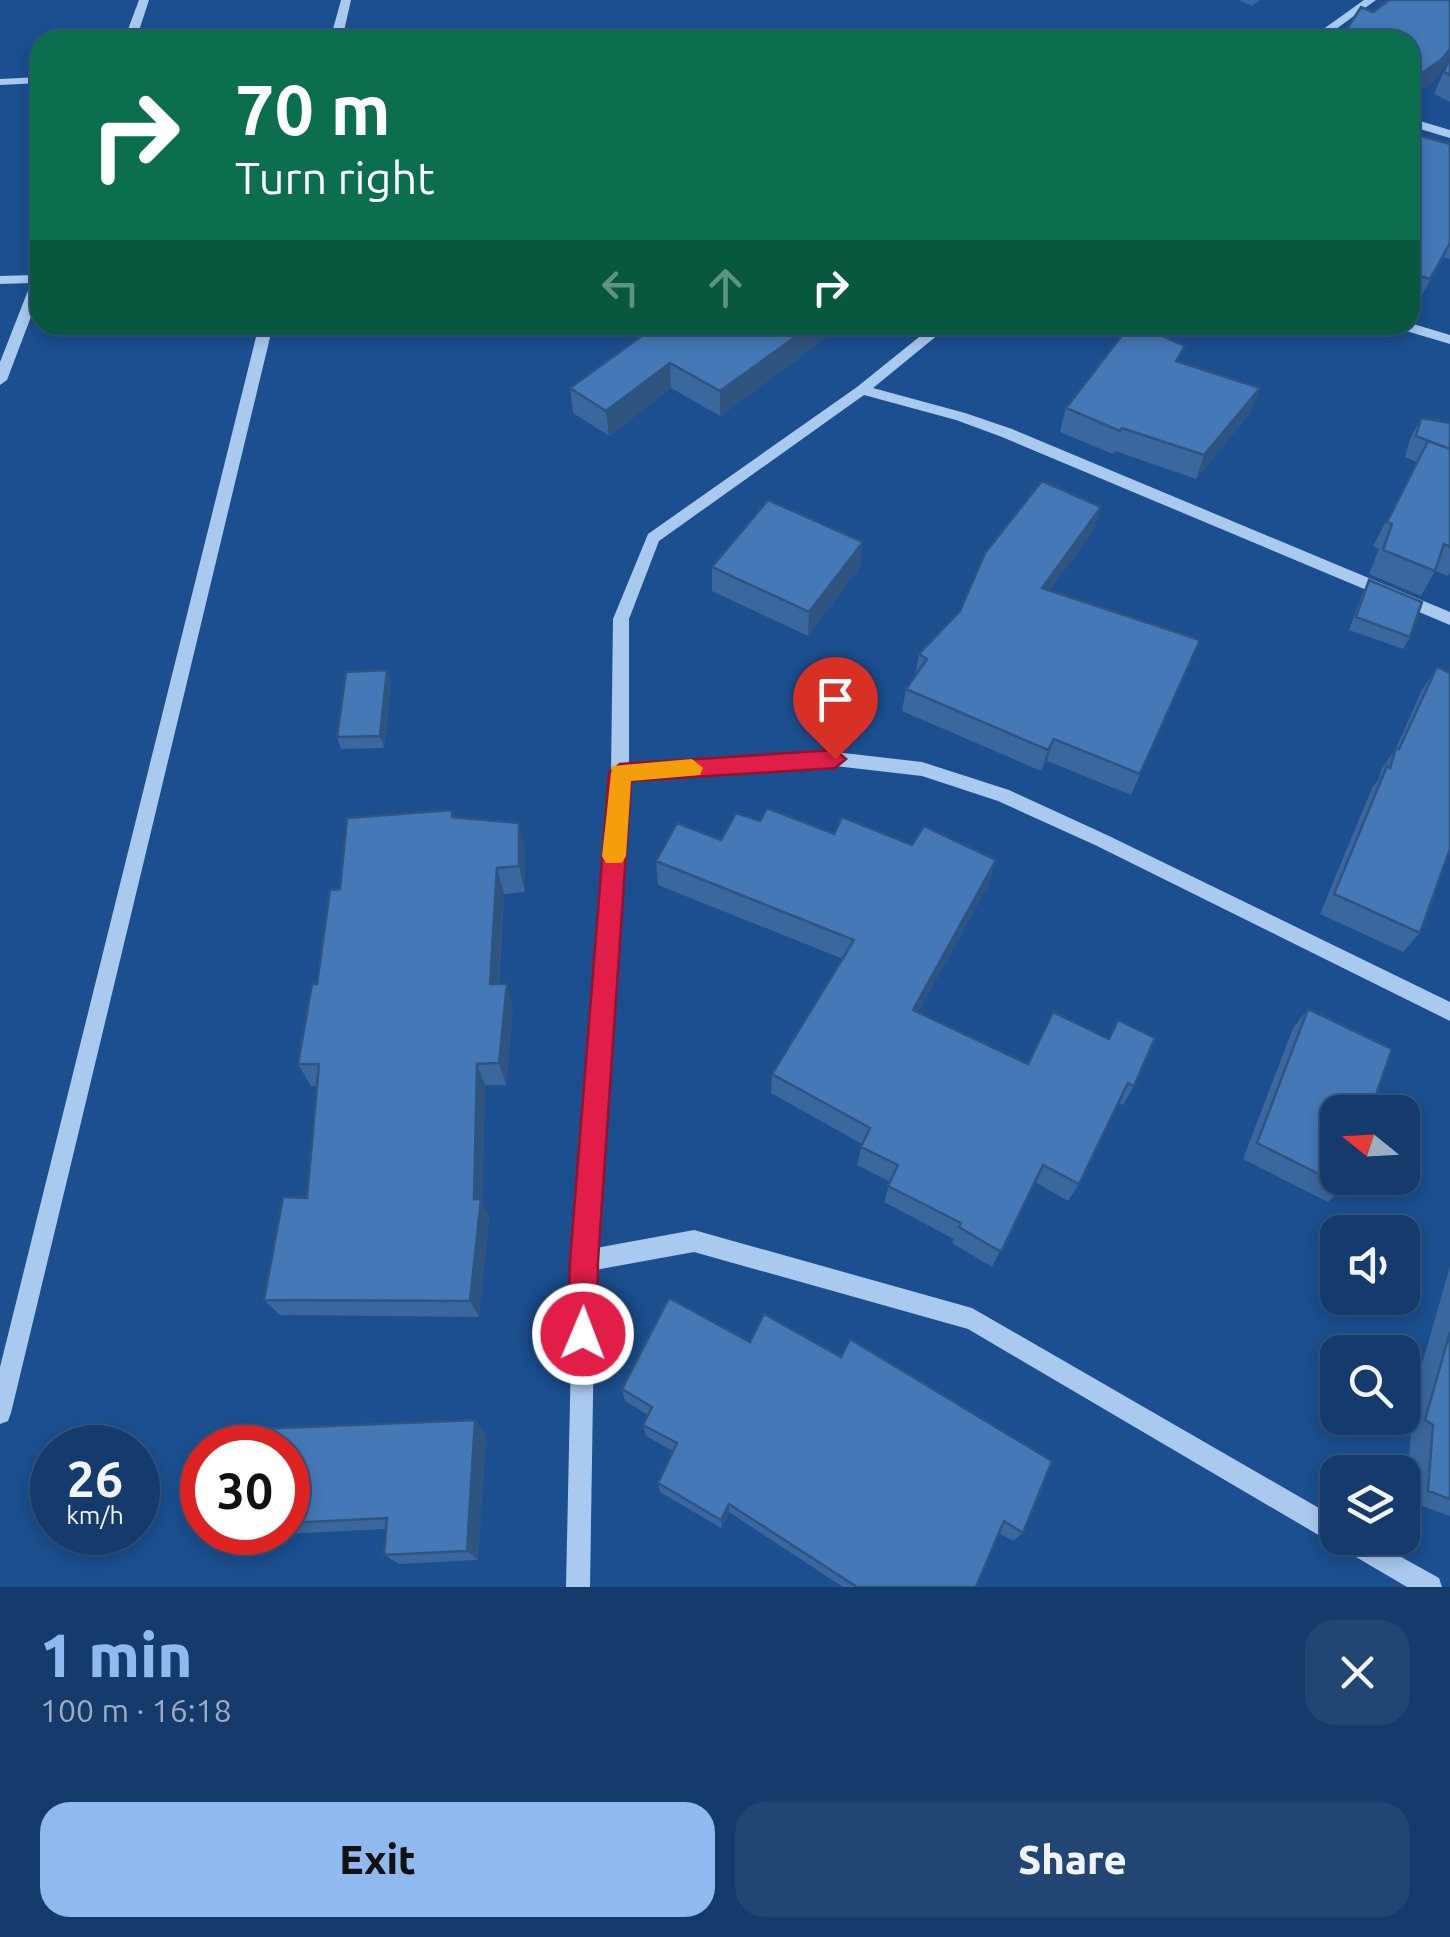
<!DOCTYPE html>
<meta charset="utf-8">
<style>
:root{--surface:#143b6b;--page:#214673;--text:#f1f3f6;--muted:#9dadc1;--line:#33557e;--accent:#90b9f0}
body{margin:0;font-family:Ubuntu,sans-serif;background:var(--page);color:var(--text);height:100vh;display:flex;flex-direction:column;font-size:38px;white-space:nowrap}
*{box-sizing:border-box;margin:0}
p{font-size:32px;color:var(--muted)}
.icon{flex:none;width:55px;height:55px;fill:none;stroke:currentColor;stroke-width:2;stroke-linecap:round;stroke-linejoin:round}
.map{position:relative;height:1587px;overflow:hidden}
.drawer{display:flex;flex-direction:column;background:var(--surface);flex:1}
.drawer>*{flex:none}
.top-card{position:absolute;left:30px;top:30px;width:1390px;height:305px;border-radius:30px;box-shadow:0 5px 15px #0003,0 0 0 2px var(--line);background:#0b6e4f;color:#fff;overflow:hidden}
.needle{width:65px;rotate:288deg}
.tools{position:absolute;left:1320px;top:1095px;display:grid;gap:20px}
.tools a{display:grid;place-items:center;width:100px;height:100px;border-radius:20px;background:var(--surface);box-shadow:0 5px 15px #0003,0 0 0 2px var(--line);font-size:50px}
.speed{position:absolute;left:30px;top:1425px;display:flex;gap:20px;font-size:50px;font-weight:700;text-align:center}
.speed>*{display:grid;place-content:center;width:130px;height:130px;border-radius:50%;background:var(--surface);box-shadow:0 5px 15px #0003,0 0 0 2px var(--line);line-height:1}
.speed small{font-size:25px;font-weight:400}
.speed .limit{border:15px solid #d22;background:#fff;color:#111}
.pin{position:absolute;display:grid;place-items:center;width:85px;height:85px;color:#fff;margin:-102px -42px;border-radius:50% 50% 50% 0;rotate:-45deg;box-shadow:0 0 10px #0007}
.pin .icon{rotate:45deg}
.me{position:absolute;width:110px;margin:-55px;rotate:1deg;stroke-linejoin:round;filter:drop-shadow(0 0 8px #0008)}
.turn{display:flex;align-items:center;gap:35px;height:210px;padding:0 40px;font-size:45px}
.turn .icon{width:130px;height:130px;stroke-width:2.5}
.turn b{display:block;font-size:70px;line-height:85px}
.lanes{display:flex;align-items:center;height:95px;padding:0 40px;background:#0003;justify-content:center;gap:50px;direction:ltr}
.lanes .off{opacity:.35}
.round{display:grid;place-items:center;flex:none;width:105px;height:105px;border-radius:30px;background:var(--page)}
.headline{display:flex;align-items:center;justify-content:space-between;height:170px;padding:0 40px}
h1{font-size:60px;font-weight:800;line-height:75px;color:var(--accent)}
.button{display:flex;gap:20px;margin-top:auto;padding:20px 40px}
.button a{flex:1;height:115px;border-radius:30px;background:var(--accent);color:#111;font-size:40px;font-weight:800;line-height:115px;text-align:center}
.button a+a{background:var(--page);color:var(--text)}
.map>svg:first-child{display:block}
</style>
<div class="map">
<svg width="1450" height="1587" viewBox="0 0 1450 1587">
<rect width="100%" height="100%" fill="#1b4f8f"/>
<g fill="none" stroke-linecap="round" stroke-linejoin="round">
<path fill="#a9c9ee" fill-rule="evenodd" d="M139,0H149L136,40H124Z
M341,0H351L342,40H330Z
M1364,0H1376L1321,40H1308Z
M40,77V83L0,85V79Z
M1410,118L1450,130V138L1410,126Z
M40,272V293L7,380L0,385V362L31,283L0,284V276L34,275Z
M1410,323L1450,335V344L1396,328L1394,325Z
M259,325H273L11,1413L8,1421L0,1424V1367Z
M934,325H950L873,388L965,413L1012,429L1450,612V625L1002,437L956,420L864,395L659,541L629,619V765L835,752L922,762L1009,790L1107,835L1450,1002V1021L1095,845L998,801L922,776L835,766L628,780L596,1248L694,1230L972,1308L1338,1519V1538H1367L1439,1578L1442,1587H1407L968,1329L694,1252L595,1270L590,1587H566L573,1261L611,773L613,619L648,534L857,387Z"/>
</g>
<path fill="#3a679d" d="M1238,0H1260L1252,6Z
M1450,0V102L1434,94L1449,60L1433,82L1410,98V40L1373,12Z
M1410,133L1450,144V259L1444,257L1419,301L1410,298Z
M657,325H844L720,416L671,388L609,436L573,413L570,388Z
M1179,362L1251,412L1196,479L1115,451L1113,454L1060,432L1066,408Z
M1421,418L1450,423V573L1448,576L1435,571L1421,596L1369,574L1379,549L1373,546L1417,462L1405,457L1410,439Z
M1101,507L1094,530L1050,590L1200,640L1131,795L1047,761L1041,771L902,711L906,689L915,676L919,654Z
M863,542L860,567L808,636L712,591V567Z
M1369,580L1410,637L1403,649L1349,630L1363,592Z
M1437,667L1420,933L1403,952L1320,914L1372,788L1379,779L1381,770L1395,750L1422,690Z
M387,670L391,682L384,748L341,749L337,737Z
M452,810L454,817L525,849V892L504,894L499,984L513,1007L506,1085H485L482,1203L489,1218L479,1317L280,1315L264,1300L307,1198L317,1086H311L298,1064L317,984Z
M760,821L834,834L989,884L918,1012L1028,1064L1108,1038L1118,1020L1134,1086L1123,1105L1118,1103L1079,1184L1068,1201L1035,1182L992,1267L952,1243L954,1239L884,1202L890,1182L857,1165L862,1144L771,1093L772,1074L843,959L658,885L656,861L721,840Z
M1308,1009L1345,1187L1328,1202L1243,1159L1293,1028Z
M1450,1266V1516L1405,1500L1411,1435L1403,1431Z
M669,1298L1023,1533L1013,1541L999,1533L976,1587H843L729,1512L721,1528L660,1492L658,1483L673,1451L646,1436L643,1425L648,1415L625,1401L622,1389Z
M475,1420L486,1434L478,1560L399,1564L384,1555L386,1529L264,1535L258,1532H288V1448Z"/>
<path fill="#305480" d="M1450,49L1449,60L1433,82L1410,98V85L1412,80Z
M1450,243L1444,257L1419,301L1430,279Z
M812,325H844L720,416V391Z
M670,363L671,388L609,436L606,411Z
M1260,388L1251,412L1196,479L1204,455Z
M1101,507L1094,530L1036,610L1042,588Z
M863,542L860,567L808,636L809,612Z
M387,670L391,682L384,748L380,736Z
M1054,739L1047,761L1041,771L1048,750Z
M519,823L525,849V892L519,866Z
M996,860L989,884L908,1030L913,1010Z
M497,868L504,894L497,1007L490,984Z
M507,984L513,1007L506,1085L499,1063Z
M477,1064L485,1085L482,1203L489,1218L479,1317L470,1301Z
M475,1420L486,1434L478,1560L467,1551Z
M729,1504V1512L721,1528V1520Z"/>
<path fill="#4478b7" stroke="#305480" stroke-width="2.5" d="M1389,0H1450V49L1442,59L1412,80H1410V40H1340L1361,7L1373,12Z
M1450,57V75L1444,72Z
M1410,133L1450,144V243L1430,279L1410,273Z
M657,325H812L720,391L670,363L606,411L570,388Z
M1130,325H1138L1185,346L1176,361L1260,388L1204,455L1122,428L1120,431L1066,408Z
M1421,418L1450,423V449L1416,436Z
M1428,441L1450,449V547L1444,544L1435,571L1383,550L1392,524L1387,522Z
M1042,481L1101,507L1042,588L1200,640L1140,774L1054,739L1048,750L906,689L927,659L919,654L960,611L985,553Z
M768,500L863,542L809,612L712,567Z
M1369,580L1422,602L1410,637L1356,617Z
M1437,667L1450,673V849L1420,933L1334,894L1387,766L1390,768L1396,748L1399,749Z
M387,670L380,736L337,737L346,672Z
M767,808L834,834L842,817L912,845L924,826L996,860L913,1010L1028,1064L1053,1012L1109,1039L1118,1020L1155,1038L1134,1086L1128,1083L1079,1184L1043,1165L1001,1252L959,1227L961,1223L888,1186L898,1165L861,1147L870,1128L772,1074L854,940L656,861L677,823L721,840L736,813L760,821Z
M452,810V817L519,823V866L497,868L490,984H507L499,1063L477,1064L474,1199H481L470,1301L264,1300L283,1197L307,1198L319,1064H298L312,984H317L330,890L340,889L347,818Z
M1308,1009L1392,1049L1370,1112H1338V1178H1348L1345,1187L1257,1143Z
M669,1298L750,1342L764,1314L841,1357L850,1339L1052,1461L1023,1533L1004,1521L976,1587H857L729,1504L721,1520L658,1483L677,1443L643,1425L652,1407L622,1389Z
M1450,1332V1499L1428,1491L1433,1425L1425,1420Z
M475,1420L467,1551L384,1555L387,1518L288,1523V1448H254L257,1429Z"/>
<path fill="#e11d48" stroke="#92132f" stroke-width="2.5" d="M835,750L846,759L835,768L631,781L598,1261L597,1334L593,1344L583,1348L573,1344L568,1334L570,1261L609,773L620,764Z"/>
<path fill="#f59e0b" d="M692,759L703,768L700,775L631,781L626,856L622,863H606L602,856L612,766Z"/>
</svg>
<div class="tools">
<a><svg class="needle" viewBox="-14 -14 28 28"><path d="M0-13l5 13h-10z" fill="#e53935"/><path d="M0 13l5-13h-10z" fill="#9dadc1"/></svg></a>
<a><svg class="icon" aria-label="sound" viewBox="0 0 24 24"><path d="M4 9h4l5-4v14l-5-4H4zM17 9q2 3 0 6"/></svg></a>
<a><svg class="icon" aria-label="search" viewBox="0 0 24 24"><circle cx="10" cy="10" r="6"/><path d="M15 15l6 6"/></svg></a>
<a><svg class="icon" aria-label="layers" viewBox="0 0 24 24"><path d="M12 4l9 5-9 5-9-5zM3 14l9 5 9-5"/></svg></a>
</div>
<div class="speed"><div>26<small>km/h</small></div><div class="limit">30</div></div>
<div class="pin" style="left:835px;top:759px;background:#d93025"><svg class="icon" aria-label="arrive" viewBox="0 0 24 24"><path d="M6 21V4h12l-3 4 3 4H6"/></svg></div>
<svg class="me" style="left:583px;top:1334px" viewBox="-20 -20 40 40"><circle r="17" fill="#e11d48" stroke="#fff" stroke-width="3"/><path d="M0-11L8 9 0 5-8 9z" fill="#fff"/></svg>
<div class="top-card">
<div class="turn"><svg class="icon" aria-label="right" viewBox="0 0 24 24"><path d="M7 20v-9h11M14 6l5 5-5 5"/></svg><div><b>70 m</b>Turn right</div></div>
<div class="lanes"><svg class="icon off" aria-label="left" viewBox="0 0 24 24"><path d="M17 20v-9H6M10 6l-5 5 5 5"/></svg><svg class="icon off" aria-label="ahead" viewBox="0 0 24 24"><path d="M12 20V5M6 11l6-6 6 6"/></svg><svg class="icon" aria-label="right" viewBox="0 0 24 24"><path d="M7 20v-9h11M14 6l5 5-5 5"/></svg></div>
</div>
</div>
<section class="drawer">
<div class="headline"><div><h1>1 min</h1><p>100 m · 16:18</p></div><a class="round"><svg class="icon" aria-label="close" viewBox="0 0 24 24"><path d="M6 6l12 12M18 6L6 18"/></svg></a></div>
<div class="button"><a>Exit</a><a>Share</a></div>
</section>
